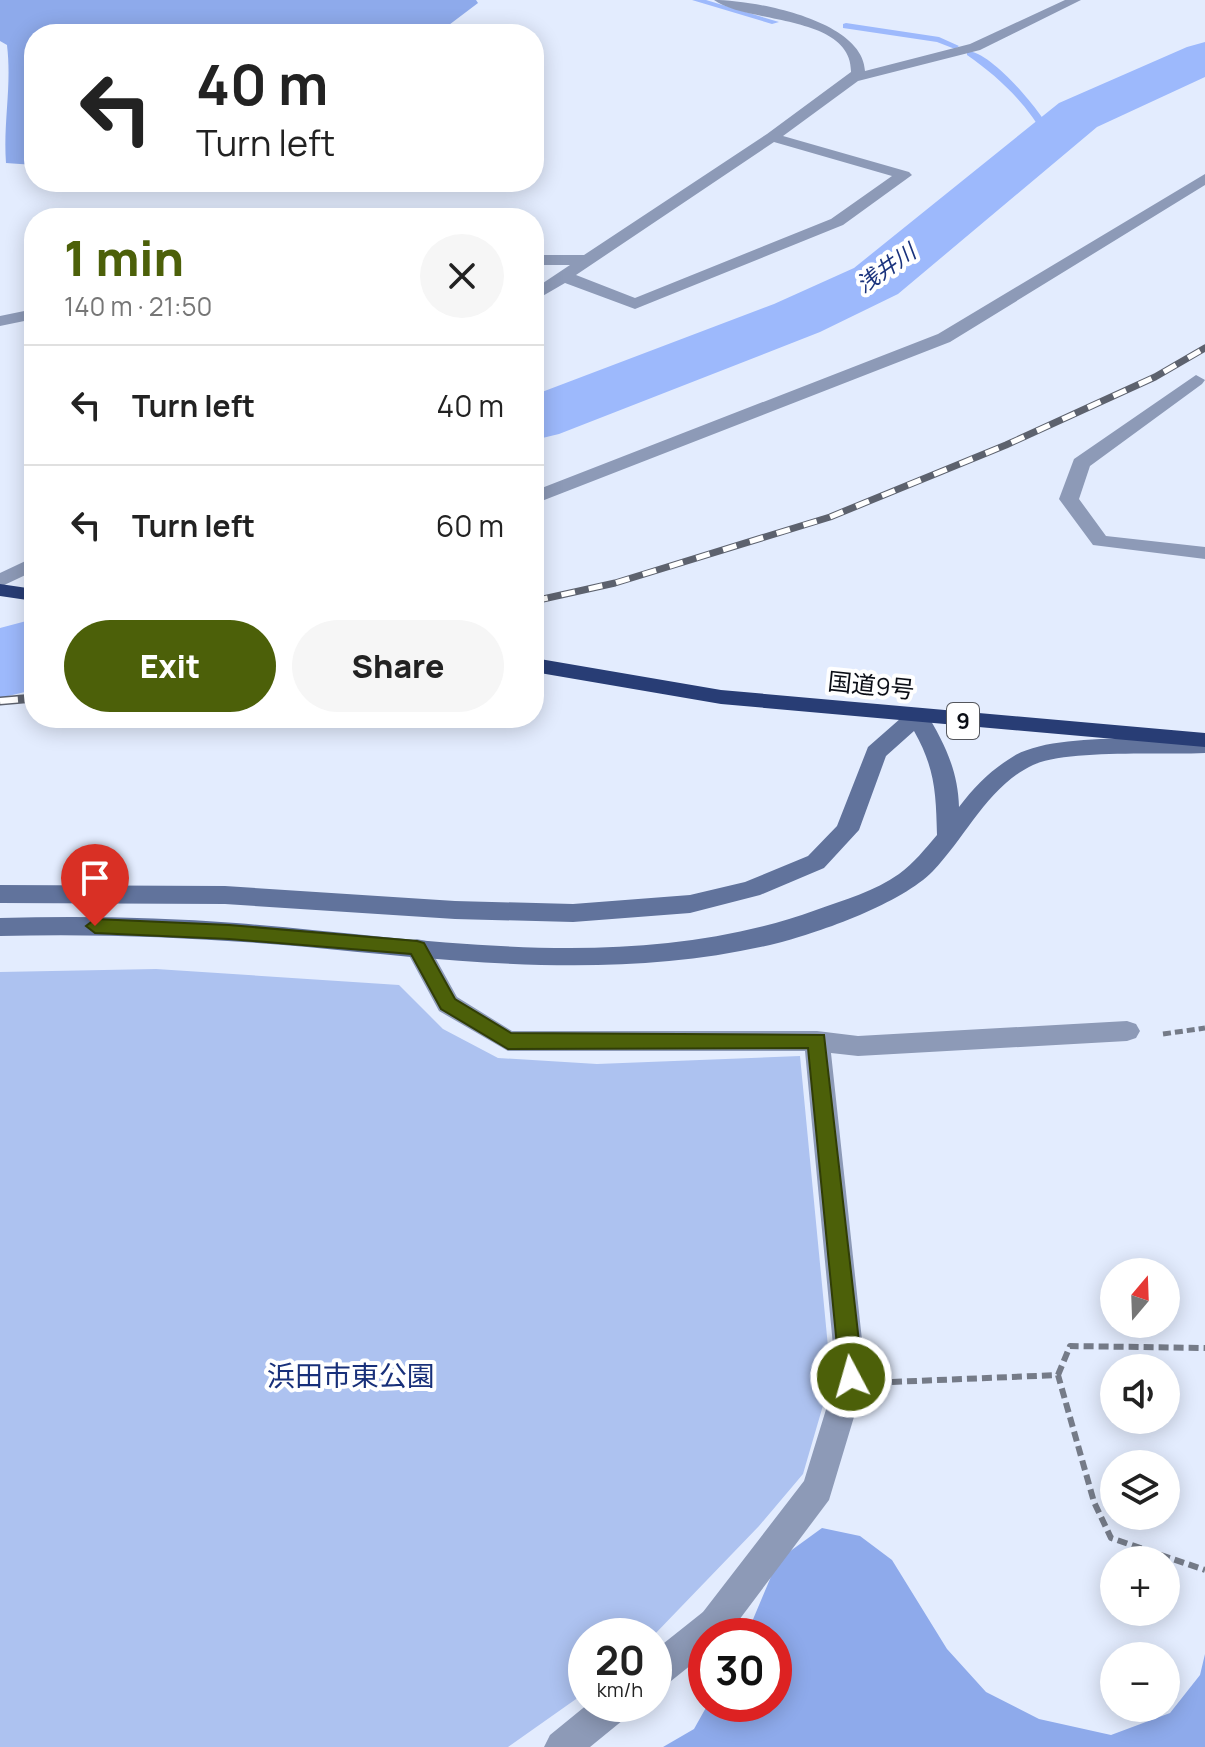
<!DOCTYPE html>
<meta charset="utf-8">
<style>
:root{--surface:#fff;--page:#f6f6f6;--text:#222;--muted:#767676;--line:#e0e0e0;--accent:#4c6009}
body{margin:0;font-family:Manrope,"Noto Sans JP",sans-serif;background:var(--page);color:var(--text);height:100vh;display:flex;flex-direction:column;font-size:30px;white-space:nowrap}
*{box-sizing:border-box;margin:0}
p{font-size:26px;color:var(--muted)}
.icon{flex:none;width:44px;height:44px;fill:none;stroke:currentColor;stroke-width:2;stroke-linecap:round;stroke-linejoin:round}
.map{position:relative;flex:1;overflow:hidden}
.side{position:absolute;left:24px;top:208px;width:520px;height:520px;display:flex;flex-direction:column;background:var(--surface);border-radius:32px;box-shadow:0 4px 20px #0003}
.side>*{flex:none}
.guide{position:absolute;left:24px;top:24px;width:520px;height:168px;border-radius:32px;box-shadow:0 4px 20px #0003;background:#fff;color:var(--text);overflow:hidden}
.needle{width:52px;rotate:19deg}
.buttons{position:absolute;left:1100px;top:1258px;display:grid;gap:16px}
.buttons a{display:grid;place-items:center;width:80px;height:80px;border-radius:50%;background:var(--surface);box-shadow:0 4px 20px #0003;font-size:40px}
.speed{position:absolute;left:568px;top:1618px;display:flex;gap:16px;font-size:40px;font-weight:700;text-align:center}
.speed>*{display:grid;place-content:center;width:104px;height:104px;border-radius:50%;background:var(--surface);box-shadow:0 4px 20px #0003;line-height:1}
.speed small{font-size:20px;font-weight:400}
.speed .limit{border:12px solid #d22;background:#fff;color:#111}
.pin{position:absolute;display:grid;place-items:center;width:68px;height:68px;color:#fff;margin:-82px -34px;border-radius:50% 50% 50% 0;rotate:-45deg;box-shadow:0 0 8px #0007}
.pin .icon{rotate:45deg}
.me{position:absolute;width:88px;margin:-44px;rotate:354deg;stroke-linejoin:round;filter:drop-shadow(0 0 6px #0008)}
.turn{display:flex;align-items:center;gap:28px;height:168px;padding:0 40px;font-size:36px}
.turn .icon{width:104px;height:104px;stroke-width:2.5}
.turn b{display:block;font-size:56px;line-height:68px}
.round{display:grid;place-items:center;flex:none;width:84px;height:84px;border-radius:42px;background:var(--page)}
.headline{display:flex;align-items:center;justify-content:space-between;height:136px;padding:0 40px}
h1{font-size:48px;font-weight:800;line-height:60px;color:var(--accent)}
.button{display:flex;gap:16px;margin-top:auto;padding:16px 40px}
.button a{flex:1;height:92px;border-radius:48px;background:var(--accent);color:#fff;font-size:32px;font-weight:800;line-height:92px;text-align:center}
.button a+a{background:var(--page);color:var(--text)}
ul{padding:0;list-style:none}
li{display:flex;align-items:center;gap:24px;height:120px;padding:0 40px;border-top:2px solid var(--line)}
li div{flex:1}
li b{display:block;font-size:30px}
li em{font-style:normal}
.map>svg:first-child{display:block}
</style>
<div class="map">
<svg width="1205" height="1747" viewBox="0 0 1205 1747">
<rect width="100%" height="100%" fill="#e3ecfe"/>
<path fill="#adc2f0" d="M156,969L399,985L443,1029L498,1058L597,1064L800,1056L831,1378L803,1474L759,1526L653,1636H586V1692L508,1747H0V972Z"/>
<path fill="#8eaaeb" d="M0,0H476L478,3L437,34H34V165L6,163C3,122 12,86 7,45L0,41Z
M822,1528L860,1536L892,1560L947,1649L986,1692L1039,1719L1111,1735L1170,1713L1200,1675L1205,1654V1747H663L694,1729L708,1704H774V1636H746L778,1560Z"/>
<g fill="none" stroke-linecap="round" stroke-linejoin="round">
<path fill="#9db9fc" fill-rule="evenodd" d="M692,0H706L779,22L772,24Z
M846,23L939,37L959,46L955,49L937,42L843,28V24Z
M967,51C992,51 1044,115 1055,138L1053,140H1047C1027,104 1000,78 967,55Z"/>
<path fill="#9db9fc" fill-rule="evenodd" d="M1205,42V77L1097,127L898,294L820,332L559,434L534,440V395L774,304L854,268L1059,103L1187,47Z
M34,619V685L29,691L0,698V628Z"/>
<path stroke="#757b88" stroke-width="5" stroke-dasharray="8 4" stroke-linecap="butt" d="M1163,1034L1205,1028"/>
<path stroke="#757b88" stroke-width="6" stroke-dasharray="10 5" stroke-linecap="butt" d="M1058,1375L1070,1346L1205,1348
M892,1382L1058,1375L1094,1502L1111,1538L1205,1570"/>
<path fill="#8d9ab7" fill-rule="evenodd" d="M715,1607L727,1612L732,1624L727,1636H706V1653L666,1685L654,1690V1651L703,1612Z
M588,1704H633L628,1716L590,1747H544L550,1735Z"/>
<path fill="#8d9ab7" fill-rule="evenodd" d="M714,0C754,0 863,20 865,71L970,44L1065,0H1081L980,50L858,81L783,136L909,172L912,175L843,225L635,309L565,283L534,301V289L570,265H534V255H584L767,134L851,72C852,14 746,24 714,0ZM774,142L892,176L831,219L635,298L576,275Z
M1205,174V185L950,342L534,504V491L938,334Z
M34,309V319L0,326V316Z
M1196,375L1205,380L1202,384L1090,466L1079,499L1106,536L1205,547V559L1093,545L1059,499L1074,459Z
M34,557V571L0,587V573Z
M417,939L426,941L457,997L512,1031H817L858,1036L1127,1021L1136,1024L1140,1031L1136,1038L1127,1041L858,1056L831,1053L866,1377L829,1500L727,1636H703L698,1624L703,1612L804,1481L836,1377L805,1051H508L439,1011L405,948L408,941Z"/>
<path fill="#61739c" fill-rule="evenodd" d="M917,709L925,711C944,742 958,770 959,807C975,786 992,769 1014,756C1054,732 1156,740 1205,739V753C1164,755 1067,749 1033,765C988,786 966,837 933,871C902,903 821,932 778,943C622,981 464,962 307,947C205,938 103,933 0,936V918C78,916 157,917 236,923C427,938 631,977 816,910C844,900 875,891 899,874C914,863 925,849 937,835C936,793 935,768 914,731L886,756L859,830L824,868L760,895L690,913L573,922L455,919L225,904L0,903V885L225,886L455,901L573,904L690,895L745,882L808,856L837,826L868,747L909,711Z"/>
<path fill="#283d75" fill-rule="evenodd" d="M0,584L34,589V601L0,596Z
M534,658L721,690L1205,733V747L721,704L534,672Z"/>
<g stroke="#5d626e" stroke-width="7">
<path id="rail-far1" d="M534,601L615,583L830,517L1006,445L1155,377L1205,348"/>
</g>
<g stroke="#5d626e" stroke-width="9">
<path id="rail" d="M0,701L34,698"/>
</g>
<use href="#rail-far1" stroke="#fff" stroke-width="5" stroke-dasharray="14" stroke-linecap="butt"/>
<use href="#rail" stroke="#fff" stroke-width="6" stroke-dasharray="18" stroke-linecap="butt"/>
</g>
<path fill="#4c6009" stroke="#313e06" stroke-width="2" d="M95,919L229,925L417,941L424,943L455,999L511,1033L824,1035L863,1377L860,1384L851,1387L843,1384L840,1377L808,1048L508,1049L441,1009L411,954L229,939L95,933L86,926Z"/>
<g text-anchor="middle" stroke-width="8" stroke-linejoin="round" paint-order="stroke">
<g font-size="22" font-style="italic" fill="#1a337d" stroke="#fff">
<text transform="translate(886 268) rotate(-35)" y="8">浅井川</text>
</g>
<rect fill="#fff" stroke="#54565c" stroke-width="2" x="947" y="703" width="32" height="36" rx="6"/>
<g font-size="22" font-weight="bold" fill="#0b0e16">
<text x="963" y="729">9</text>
</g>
<g font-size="24" fill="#0b0e16" stroke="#fff">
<text transform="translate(871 686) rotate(6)" y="8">国道9号</text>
</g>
<g font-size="28" fill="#18307a" stroke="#fff">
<text x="351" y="1386">浜田市東公園</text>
</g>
</g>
</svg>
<div class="buttons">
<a><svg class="needle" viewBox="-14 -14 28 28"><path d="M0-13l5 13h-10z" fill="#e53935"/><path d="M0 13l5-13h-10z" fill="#767676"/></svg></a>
<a><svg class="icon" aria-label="sound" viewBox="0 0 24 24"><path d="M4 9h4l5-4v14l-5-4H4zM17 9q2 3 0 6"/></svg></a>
<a><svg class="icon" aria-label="layers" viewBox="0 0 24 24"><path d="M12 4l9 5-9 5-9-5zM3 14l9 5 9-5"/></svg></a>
<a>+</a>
<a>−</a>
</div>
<div class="speed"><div>20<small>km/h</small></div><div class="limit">30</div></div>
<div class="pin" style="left:95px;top:926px;background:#d93025"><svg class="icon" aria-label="arrive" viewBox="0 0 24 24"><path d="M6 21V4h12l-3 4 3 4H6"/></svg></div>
<svg class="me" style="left:851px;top:1377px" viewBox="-20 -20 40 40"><circle r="17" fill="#4c6009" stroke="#fff" stroke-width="3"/><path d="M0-11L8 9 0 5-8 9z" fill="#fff"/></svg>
<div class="guide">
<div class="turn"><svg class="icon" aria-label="left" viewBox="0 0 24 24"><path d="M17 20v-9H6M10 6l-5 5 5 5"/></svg><div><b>40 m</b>Turn left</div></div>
</div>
<section class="side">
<div class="headline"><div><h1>1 min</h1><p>140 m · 21:50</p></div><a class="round"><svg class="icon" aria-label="close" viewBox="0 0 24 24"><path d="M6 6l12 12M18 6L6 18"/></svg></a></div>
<ul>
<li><svg class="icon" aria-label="left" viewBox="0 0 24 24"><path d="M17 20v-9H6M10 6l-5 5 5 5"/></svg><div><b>Turn left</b></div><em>40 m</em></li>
<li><svg class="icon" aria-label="left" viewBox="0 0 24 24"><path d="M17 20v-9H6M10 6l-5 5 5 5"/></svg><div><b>Turn left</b></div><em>60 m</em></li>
</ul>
<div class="button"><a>Exit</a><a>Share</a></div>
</section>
</div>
